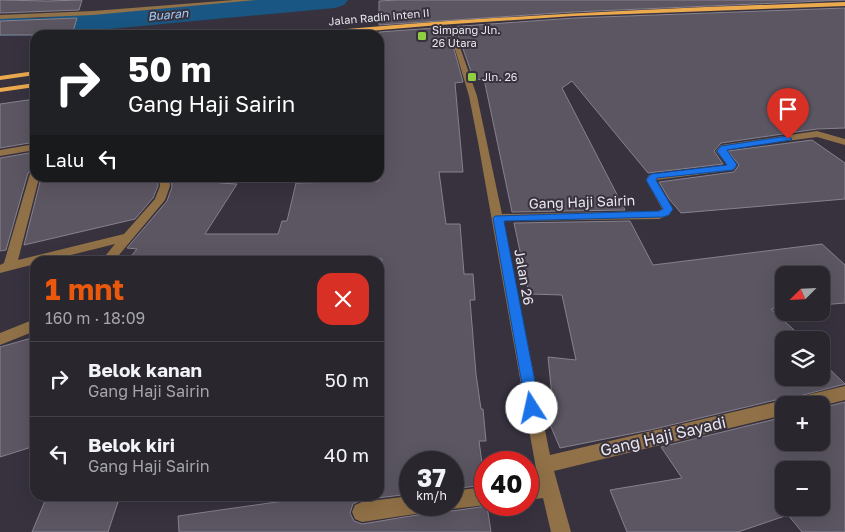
<!DOCTYPE html>
<html lang="id">
<meta charset="utf-8">
<style>
:root{--surface:#29262e;--page:#312e36;--text:#f1f3f6;--muted:#a5a5aa;--line:#45434a;--accent:#ea580c}
body{margin:0;font-family:"Golos Text",sans-serif;background:var(--page);color:var(--text);height:100vh;display:flex;flex-direction:column;font-size:19px;white-space:nowrap}
*{box-sizing:border-box;margin:0}
p{font-size:16px;color:var(--muted)}
.icon{flex:none;width:28px;height:28px;fill:none;stroke:currentColor;stroke-width:2;stroke-linecap:round;stroke-linejoin:round}
.map{position:relative;flex:1;overflow:hidden}
.drawer{position:absolute;left:30px;top:256px;width:354px;height:245px;display:flex;flex-direction:column;background:var(--surface);border-radius:15px;box-shadow:0 5px 20px #0002,0 0 0 1px var(--line)}
.drawer>*{flex:none}
.top-card{position:absolute;left:30px;top:30px;width:354px;height:152px;border-radius:15px;box-shadow:0 5px 20px #0002,0 0 0 1px var(--line);background:#202124;color:#fff;overflow:hidden}
.needle{width:32px;rotate:246deg}
.buttons{position:absolute;left:775px;top:266px;display:grid;gap:10px}
.buttons a{display:grid;place-items:center;width:55px;height:55px;border-radius:10px;background:var(--surface);box-shadow:0 5px 20px #0002,0 0 0 1px var(--line);font-size:25px}
.speed{position:absolute;left:399px;top:451px;display:flex;gap:10px;font-size:25px;font-weight:700;text-align:center}
.speed>*{display:grid;place-content:center;width:65px;height:65px;border-radius:50%;background:var(--surface);box-shadow:0 5px 20px #0002,0 0 0 1px var(--line);line-height:1}
.speed small{font-size:12px;font-weight:400}
.speed .limit{border:8px solid #d22;background:#fff;color:#111}
.pin{position:absolute;display:grid;place-items:center;width:42px;height:42px;color:#fff;margin:-51px -21px;border-radius:50% 50% 50% 0;rotate:-45deg;box-shadow:0 0 5px #0007}
.pin .icon{rotate:45deg}
.me{position:absolute;width:55px;margin:-28px;rotate:350deg;stroke-linejoin:round;filter:drop-shadow(0 0 4px #0008)}
.turn{display:flex;align-items:center;gap:18px;height:105px;padding:0 15px;font-size:22px}
.turn .icon{width:65px;height:65px;stroke-width:2.5}
.turn b{display:block;font-size:35px;line-height:42px}
.then{display:flex;align-items:center;height:48px;padding:0 15px;background:#0003;gap:10px;font-size:19px}
.round{display:grid;place-items:center;flex:none;width:52px;height:52px;border-radius:15px;background:var(--page)}
.summary{display:flex;align-items:center;justify-content:space-between;height:85px;padding:0 15px}
h1{font-size:30px;font-weight:700;line-height:38px;color:var(--accent)}
ul{padding:0;list-style:none}
li{display:flex;align-items:center;gap:15px;height:75px;padding:0 15px;border-top:1px solid var(--line)}
li div{flex:1}
li b{display:block;font-size:19px}
li em{font-style:normal}
.map>svg:first-child{display:block}
</style>
<div class="map">
<svg width="845" height="532" viewBox="0 0 845 532">
<rect width="100%" height="100%" fill="#37323e"/>
<g fill="none" stroke-linecap="round" stroke-linejoin="round">
<path fill="#195683" fill-rule="evenodd" d="M247,0H348L344,5L335,8L45,35L0,36V18H38Z"/>
</g>
<path fill="#5b5662" stroke="#87818e" fill-rule="evenodd" d="M0,0L47,1L82,0L79,10L0,13Z
M397,0H845L574,12L379,25V1Z
M845,8V128L817,129L721,143L714,151L723,164L648,173L572,81L562,88L625,210L512,212L484,79L474,80L456,29L448,27L463,82L455,83L463,172H439L446,224H460L464,274H473L475,300H470L476,374L481,409H483L486,441H479L485,485L452,489V462H410V494L361,500L353,504L350,513L354,521L362,524L423,514L426,505H443L444,509L452,511L487,506L491,532H179L178,516L319,496H379V284L382,259L324,258L323,261H127L137,249L127,248L167,201L172,187L171,178H218L220,183L237,184L205,234H278L282,221H287L296,183L379,181V80H381L379,72V32L574,18Z
M77,18L72,35H0V21Z
M35,99V142L0,148V104Z
M812,140L845,163V199L681,213L669,199L659,182L734,172L739,165L728,151Z
M35,152V169L28,173L6,250L0,251V158Z
M41,178H157L158,186L153,198L135,219L24,245Z
M630,221L653,265L822,244L845,265V303L821,305V275H784V308L771,309L805,340H784V378H821V361L845,384L788,399L784,398L650,430L560,448L543,408L553,406L548,357L576,360L562,295L529,294L514,223Z
M35,337V446L0,457V347Z
M845,402V532H802L788,515L738,532H627L610,490L682,478L661,447L784,417V442H821V408ZM784,470H821V508H784Z
M47,496H120L108,532H32Z"/>
<g fill="none" stroke-linecap="round" stroke-linejoin="round">
<path fill="#917147" fill-rule="evenodd" d="M234,0H257L93,15L0,19V15L93,11Z
M449,29L454,30L477,96L502,214L658,211L662,209L646,180L649,175L727,165L716,151L721,145L817,131L845,139V145L817,137L727,149L726,151L737,165L734,170L656,180L673,209L669,215L659,219L503,221L550,455L784,400L788,401L794,398L845,386V400L821,406L784,405V415L554,471L571,532H551L543,498L528,500V482L538,480L478,142L469,96Z
M35,144V150L0,156V150Z
M35,171V178H39L18,260L124,234L155,199L160,186L159,178H169L170,186L165,200L114,261H101L115,244L47,261H35V264L0,273V265L4,263L30,174Z
M35,319V331L0,345V333Z
M485,487L486,505L452,509L445,507V505H452V491Z
M410,496V505H424L422,512L415,514L362,522L355,519L352,512L355,505L362,502Z"/>
<path fill="#ecaa4e" fill-rule="evenodd" d="M845,2V6L574,16L439,25L323,35H301L304,33C484,16 664,8 845,2Z
M35,71V75L0,80V76Z
M35,83V87L0,92V88Z"/>
</g>
<path fill="#1a73e8" stroke="#114b97" d="M788,136L792,139L791,140L727,150L737,165L733,170L657,178L656,180L673,209L669,215L663,217L504,221L540,408L538,413L532,415L527,413L493,218L495,216L659,211L663,209L646,180L651,174L727,165L717,151L721,146Z"/>
<g fill="#8fcd42" stroke="#37323e" stroke-width="2">
<rect x="417" y="31" width="10" height="10" rx="2.5"/>
<rect x="467" y="72" width="10" height="10" rx="2.5"/>
</g>
<g text-anchor="middle" stroke-width="4" stroke-linejoin="round" paint-order="stroke">
<g font-size="11" fill="#eae7ee" stroke="#37323e">
<text transform="translate(379 17) rotate(-5)" y="4">Jalan Radin Inten II</text>
</g>
<g font-size="11" fill="#eae7ee" stroke="#37323e" text-anchor="start">
<text x="432" y="34">Simpang Jln.<tspan x="432" dy="13">26 Utara</tspan></text>
<text x="482" y="81">Jln. 26</text>
</g>
<g font-size="12" font-style="italic" fill="#a0cff8" stroke="#37323e">
<text transform="translate(168 15) rotate(-5)" y="4">Buaran</text>
</g>
<g font-size="14" fill="#eae7ee" stroke="#37323e">
<text transform="translate(582 202) rotate(-2)" y="5">Gang Haji Sairin</text>
<text transform="translate(524 277) rotate(80)" y="5">Jalan 26</text>
</g>
<g font-size="16" fill="#eae7ee" stroke="#37323e">
<text transform="translate(663 436) rotate(-13)" y="6">Gang Haji Sayadi</text>
</g>
</g>
</svg>
<div class="buttons">
<a><svg class="needle" viewBox="-14 -14 28 28"><path d="M0-13l5 13h-10z" fill="#e53935"/><path d="M0 13l5-13h-10z" fill="#a5a5aa"/></svg></a>
<a><svg class="icon" aria-label="layers" viewBox="0 0 24 24"><path d="M12 4l9 5-9 5-9-5zM3 14l9 5 9-5"/></svg></a>
<a>+</a>
<a>−</a>
</div>
<div class="speed"><div>37<small>km/h</small></div><div class="limit">40</div></div>
<div class="pin" style="left:788px;top:139px;background:#d93025"><svg class="icon" aria-label="arrive" viewBox="0 0 24 24"><path d="M6 21V4h12l-3 4 3 4H6"/></svg></div>
<svg class="me" style="left:532px;top:408px" viewBox="-20 -20 40 40"><circle r="19" fill="#fff"/><path d="M0-13L10 11 0 6-10 11z" fill="#1a73e8"/></svg>
<div class="top-card">
<div class="turn"><svg class="icon" aria-label="right" viewBox="0 0 24 24"><path d="M7 20v-9h11M14 6l5 5-5 5"/></svg><div><b>50 m</b>Gang Haji Sairin</div></div>
<div class="then">Lalu<svg class="icon" aria-label="left" viewBox="0 0 24 24"><path d="M17 20v-9H6M10 6l-5 5 5 5"/></svg></div>
</div>
<section class="drawer">
<div class="summary"><div><h1>1 mnt</h1><p>160 m · 18:09</p></div><a class="round" style="background:#d93025;color:#fff"><svg class="icon" aria-label="close" viewBox="0 0 24 24"><path d="M6 6l12 12M18 6L6 18"/></svg></a></div>
<ul>
<li><svg class="icon" aria-label="right" viewBox="0 0 24 24"><path d="M7 20v-9h11M14 6l5 5-5 5"/></svg><div><b>Belok kanan</b><p>Gang Haji Sairin</p></div><em>50 m</em></li>
<li><svg class="icon" aria-label="left" viewBox="0 0 24 24"><path d="M17 20v-9H6M10 6l-5 5 5 5"/></svg><div><b>Belok kiri</b><p>Gang Haji Sairin</p></div><em>40 m</em></li>
</ul>
</section>
</div>
